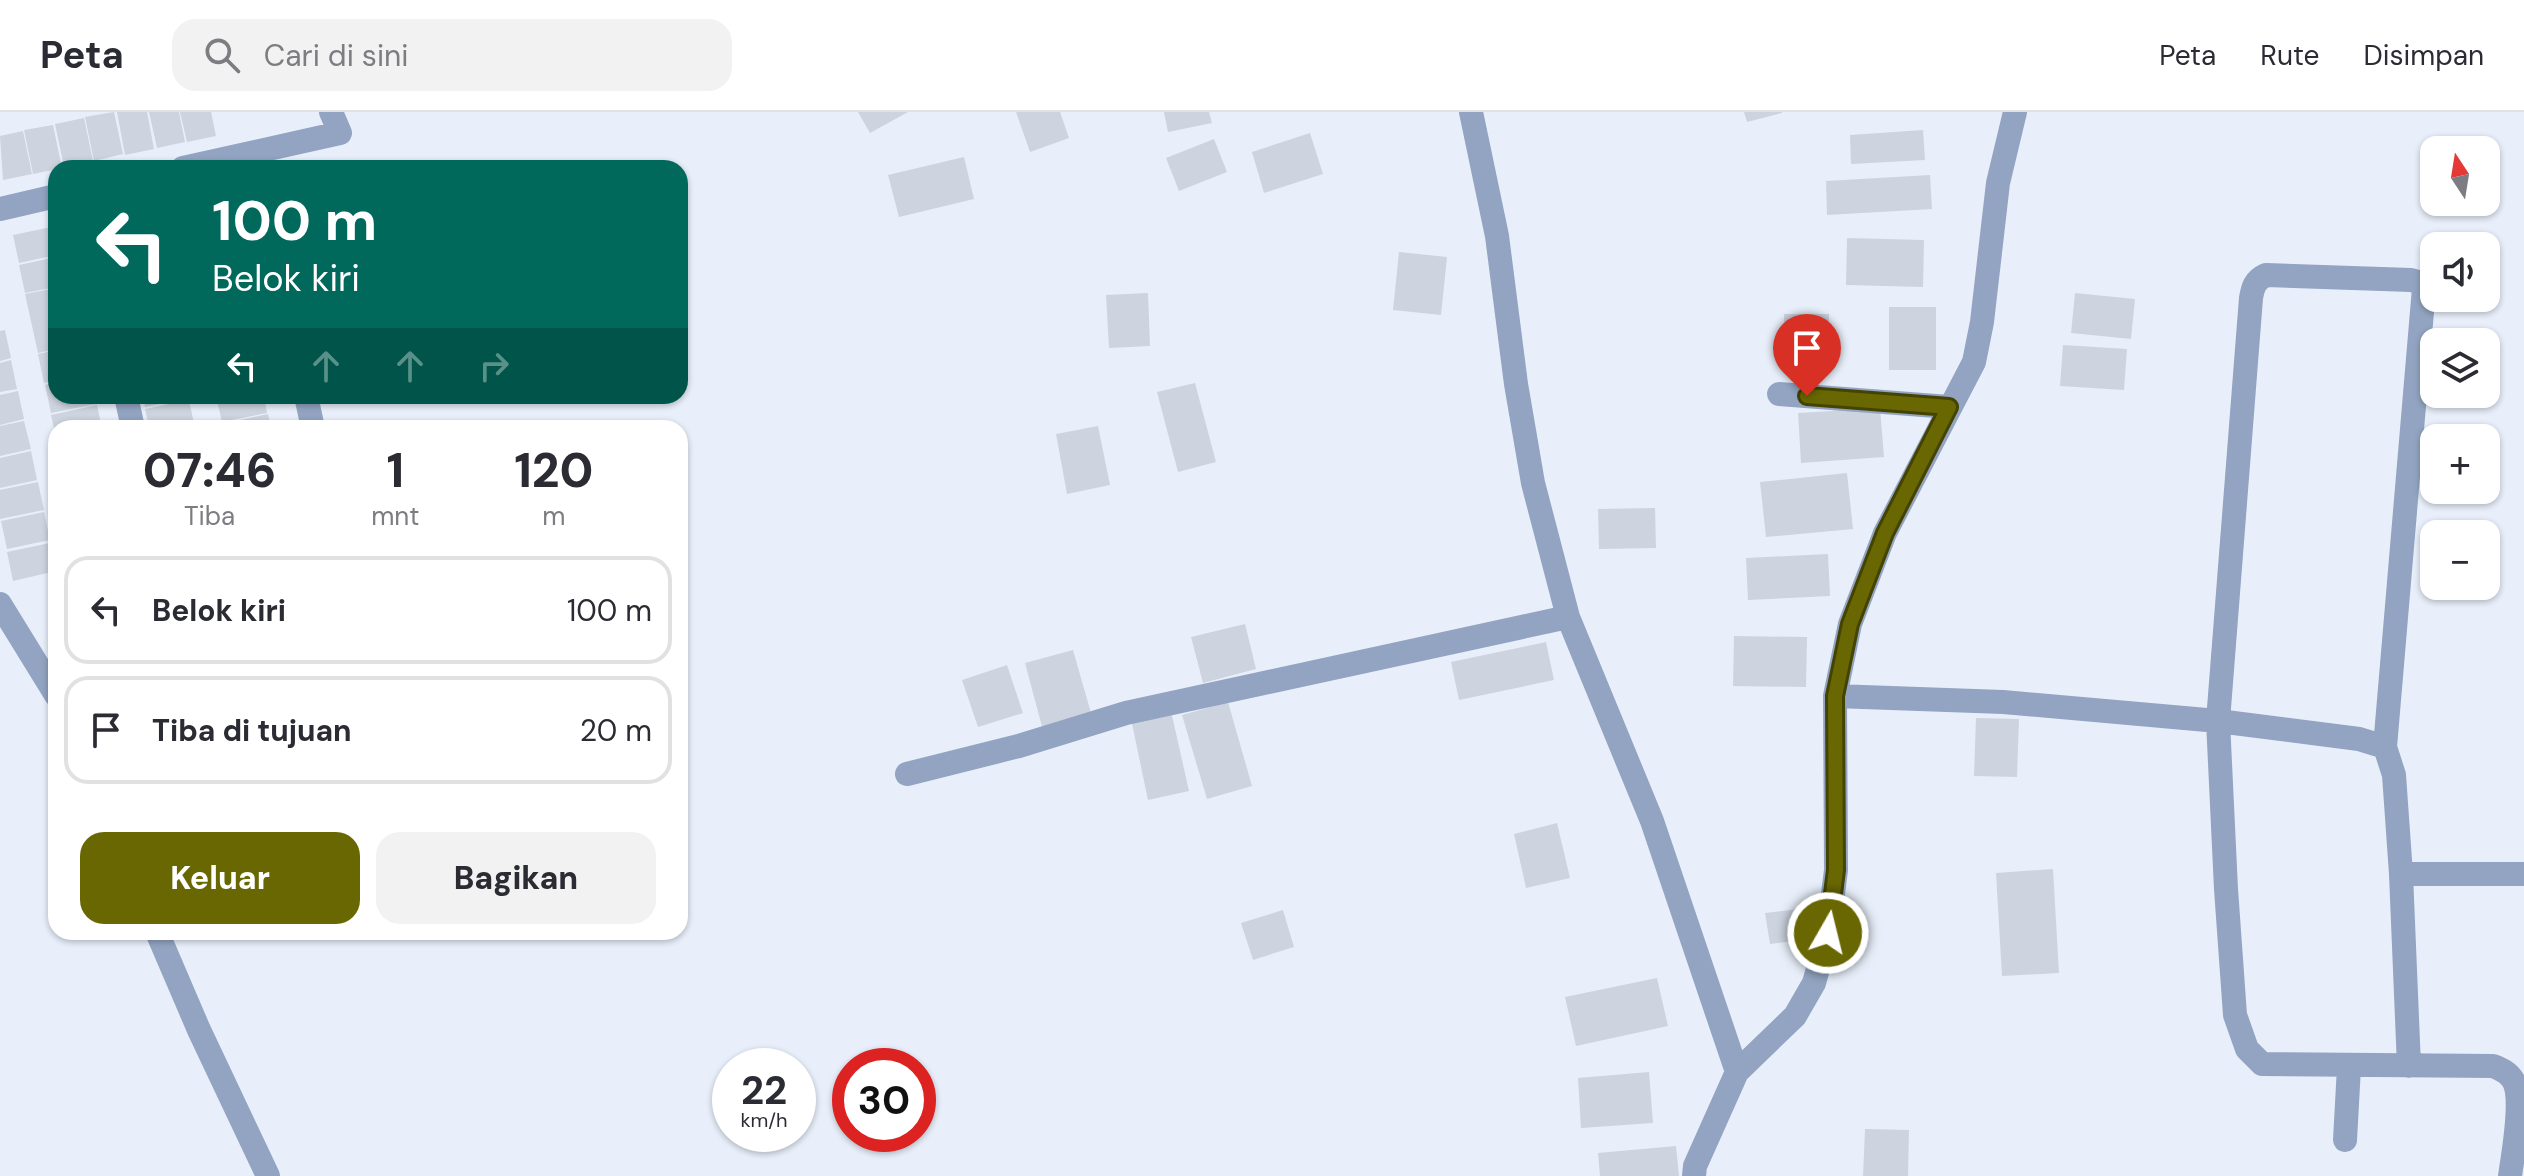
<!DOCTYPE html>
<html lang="id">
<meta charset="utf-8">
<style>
:root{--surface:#fff;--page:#f2f2f3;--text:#2b2b33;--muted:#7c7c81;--line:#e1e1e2;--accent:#686701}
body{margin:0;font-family:"DM Sans",sans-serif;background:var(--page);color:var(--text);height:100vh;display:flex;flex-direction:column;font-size:30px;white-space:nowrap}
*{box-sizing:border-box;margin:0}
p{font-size:26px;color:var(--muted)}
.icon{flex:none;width:44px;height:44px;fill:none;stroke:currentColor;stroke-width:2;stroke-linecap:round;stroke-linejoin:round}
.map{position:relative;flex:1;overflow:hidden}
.drawer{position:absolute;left:48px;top:308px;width:640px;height:520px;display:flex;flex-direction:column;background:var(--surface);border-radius:24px;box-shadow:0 2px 6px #0004}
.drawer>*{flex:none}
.guide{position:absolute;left:48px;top:48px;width:640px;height:244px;border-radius:24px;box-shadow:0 2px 6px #0004;background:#00695c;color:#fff;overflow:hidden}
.needle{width:52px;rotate:348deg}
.tools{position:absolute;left:2420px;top:24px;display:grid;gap:16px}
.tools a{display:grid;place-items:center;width:80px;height:80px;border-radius:16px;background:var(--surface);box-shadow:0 2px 6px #0004;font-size:40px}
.speed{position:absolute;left:712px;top:936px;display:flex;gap:16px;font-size:40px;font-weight:700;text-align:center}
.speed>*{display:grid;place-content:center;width:104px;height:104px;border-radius:50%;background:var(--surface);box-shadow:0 2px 6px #0004;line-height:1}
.speed small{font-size:20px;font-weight:400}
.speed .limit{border:12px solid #d22;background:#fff;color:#111}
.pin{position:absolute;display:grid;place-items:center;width:68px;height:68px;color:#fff;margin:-82px -34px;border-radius:50% 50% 50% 0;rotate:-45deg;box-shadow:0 0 8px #0007}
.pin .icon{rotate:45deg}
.me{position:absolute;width:88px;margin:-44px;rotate:8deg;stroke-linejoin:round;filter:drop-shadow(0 0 6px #0008)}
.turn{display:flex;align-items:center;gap:28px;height:168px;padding:0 32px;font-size:36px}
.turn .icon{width:104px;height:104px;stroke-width:2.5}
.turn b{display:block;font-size:56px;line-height:68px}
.lanes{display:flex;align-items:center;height:76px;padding:0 32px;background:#0003;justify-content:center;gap:40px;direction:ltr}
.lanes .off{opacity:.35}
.eta{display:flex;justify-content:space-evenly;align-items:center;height:136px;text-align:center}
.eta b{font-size:48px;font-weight:800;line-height:56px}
.primary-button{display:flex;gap:16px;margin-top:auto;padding:16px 32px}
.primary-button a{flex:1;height:92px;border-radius:24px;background:var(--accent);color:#fff;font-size:32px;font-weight:800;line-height:92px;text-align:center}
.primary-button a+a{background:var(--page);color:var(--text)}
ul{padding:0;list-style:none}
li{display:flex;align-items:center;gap:24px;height:108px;margin:0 16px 12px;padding:0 16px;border:4px solid var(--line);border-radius:24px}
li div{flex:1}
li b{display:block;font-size:30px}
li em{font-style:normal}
header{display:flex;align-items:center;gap:48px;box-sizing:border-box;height:112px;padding:0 40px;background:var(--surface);border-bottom:2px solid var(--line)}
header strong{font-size:38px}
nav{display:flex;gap:44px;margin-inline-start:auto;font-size:28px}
.search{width:560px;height:72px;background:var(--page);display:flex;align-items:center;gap:20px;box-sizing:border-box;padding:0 28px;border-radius:24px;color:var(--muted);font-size:30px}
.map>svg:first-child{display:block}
</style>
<header>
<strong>Peta</strong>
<div class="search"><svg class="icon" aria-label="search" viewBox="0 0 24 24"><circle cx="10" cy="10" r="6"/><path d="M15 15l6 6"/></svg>Cari di sini</div>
<nav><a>Peta</a><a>Rute</a><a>Disimpan</a></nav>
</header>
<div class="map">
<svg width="2524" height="1064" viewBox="0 0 2524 1064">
<rect width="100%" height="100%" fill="#e8effa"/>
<path fill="#cdd4df" d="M114,0L123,42L94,49L85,5Z
M117,0H147L154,37L125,43Z
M149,0H179L185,30L157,36Z
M180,0H211L216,24L187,30Z
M858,0H908L870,21Z
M1016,0H1060L1069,26L1030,40Z
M1164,0H1209L1212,11L1168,20Z
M1744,0H1782V1L1747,10Z
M84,6L93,49L64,55L55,12Z
M53,13L62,56L33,62L24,18Z
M1923,18L1925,48L1851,52L1850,23Z
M23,19L32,62L3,68L0,24Z
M1310,21L1323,62L1264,81L1252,40Z
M1214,27L1227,60L1179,79L1166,46Z
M964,45L974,87L899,105L888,63Z
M1930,63L1932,97L1827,103L1826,69Z
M56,114V143L19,151L13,123Z
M1847,126L1924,128L1923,175L1846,173Z
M1399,140L1447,145L1441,203L1393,198Z
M56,145V175L25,181L19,153Z
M56,176V237L38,241L25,182Z
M1148,181L1150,234L1109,236L1106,183Z
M2075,181L2135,187L2131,227L2071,221Z
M1889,195H1936V258H1889Z
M1784,202H1829V259H1785Z
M5,218L11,246L0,249V219Z
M2063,233L2127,237L2124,278L2060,274Z
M56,238V268L44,271L38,242Z
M11,248L17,277L0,280V251Z
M56,270V284H95L96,292L51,301L45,273Z
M1195,271L1216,350L1178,360L1157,280Z
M18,279L24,307L0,313V283Z
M143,284H191V285L145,295Z
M216,284H264L267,301L222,310Z
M189,288L195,316H149L145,297Z
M97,293L102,316H54L51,303Z
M1880,296L1884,345L1801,351L1798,301Z
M268,302L271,316H223L222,312Z
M24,309L31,337L0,344V314Z
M1098,314L1110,373L1067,382L1056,322Z
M31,339L37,368L0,376V346Z
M1847,361L1853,417L1766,425L1760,370Z
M38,370L44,398L0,407V378Z
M1655,396L1656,436L1599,437L1598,397Z
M44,400L50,428L7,437L1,409Z
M50,431L56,459L13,469L7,440Z
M1828,442L1830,484L1748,488L1746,446Z
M1245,512L1256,557L1203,571L1191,525Z
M1734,524L1807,525L1806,575L1733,574Z
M1546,530L1554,568L1459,588L1451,550Z
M1073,538L1093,608L1044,622L1025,551Z
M1007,553L1023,601L978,615L962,568Z
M1228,590L1252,674L1207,687L1182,603Z
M1171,599L1189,679L1148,688L1131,607Z
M1976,606L2019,607L2017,665L1974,664Z
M1557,711L1570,766L1526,776L1514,722Z
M2053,757L2059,861L2002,864L1996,761Z
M1807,796L1811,827L1770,832L1765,801Z
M1283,798L1294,835L1253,848L1241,811Z
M1657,866L1668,914L1576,934L1565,885Z
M1649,960L1653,1011L1581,1016L1578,966Z
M1865,1017L1909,1018L1908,1064H1863Z
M1676,1034L1679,1064H1600L1598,1041Z"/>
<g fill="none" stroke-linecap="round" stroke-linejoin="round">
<path stroke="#92a4c1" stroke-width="24" d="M1471,0L1497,124L1516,272L1533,371L1568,505L1652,709L1737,960
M183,56L340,21L331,0
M0,97L56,84
M1779,282L1949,295
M126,284L133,316
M306,284L313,316
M0,492L56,583
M1835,584L2003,590L2218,609L2359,627L2385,635L2394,663L2401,762H2524
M2385,635L2424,176L2418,170L2411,168L2266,163C2255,168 2253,175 2251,186L2218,609L2226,777L2235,903L2247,937L2262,952L2493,954C2501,957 2508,960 2513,968C2524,986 2513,1042 2510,1064
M907,662L1019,634L1126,601L1568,505
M2401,762L2409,954
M157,820L199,918L268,1064
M2345,1028L2349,955
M1694,1064L1695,1054L1737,960L1795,904L1814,871L1828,821L1836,758L1835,584L1850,512L1885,421L1974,250L1982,210L1998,71L2015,0"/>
</g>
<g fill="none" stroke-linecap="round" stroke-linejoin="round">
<g stroke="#444301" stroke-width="20">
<path id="route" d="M1807,284L1949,295L1885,421L1850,512L1835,584L1836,758L1828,821"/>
</g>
<use href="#route" stroke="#686701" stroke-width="14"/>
</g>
</svg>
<div class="tools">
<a><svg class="needle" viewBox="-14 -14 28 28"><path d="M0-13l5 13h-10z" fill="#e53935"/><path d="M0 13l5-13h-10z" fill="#7c7c81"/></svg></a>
<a><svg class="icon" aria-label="sound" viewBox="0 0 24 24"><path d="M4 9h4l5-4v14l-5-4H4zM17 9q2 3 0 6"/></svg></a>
<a><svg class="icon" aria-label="layers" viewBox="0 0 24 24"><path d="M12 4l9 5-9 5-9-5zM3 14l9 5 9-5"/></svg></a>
<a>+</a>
<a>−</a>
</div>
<div class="speed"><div>22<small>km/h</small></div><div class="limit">30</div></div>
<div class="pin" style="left:1807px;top:284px;background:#d93025"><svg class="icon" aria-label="arrive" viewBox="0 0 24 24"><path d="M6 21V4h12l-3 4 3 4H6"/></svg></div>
<svg class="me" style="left:1828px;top:821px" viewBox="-20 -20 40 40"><circle r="17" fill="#686701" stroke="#fff" stroke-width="3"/><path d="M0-11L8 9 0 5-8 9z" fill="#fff"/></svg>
<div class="guide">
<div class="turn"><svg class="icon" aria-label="left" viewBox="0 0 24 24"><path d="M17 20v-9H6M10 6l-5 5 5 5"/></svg><div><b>100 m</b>Belok kiri</div></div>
<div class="lanes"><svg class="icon" aria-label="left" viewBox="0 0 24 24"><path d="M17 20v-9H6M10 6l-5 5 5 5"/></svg><svg class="icon off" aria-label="ahead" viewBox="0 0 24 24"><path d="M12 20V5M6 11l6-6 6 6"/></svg><svg class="icon off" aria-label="ahead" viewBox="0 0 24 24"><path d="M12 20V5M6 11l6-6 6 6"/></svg><svg class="icon off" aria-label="right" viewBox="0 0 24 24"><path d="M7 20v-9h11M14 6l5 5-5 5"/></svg></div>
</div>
<section class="drawer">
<div class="eta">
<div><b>07:46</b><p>Tiba</p></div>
<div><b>1</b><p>mnt</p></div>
<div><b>120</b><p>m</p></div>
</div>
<ul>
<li><svg class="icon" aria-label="left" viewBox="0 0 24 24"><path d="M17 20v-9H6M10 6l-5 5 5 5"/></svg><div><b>Belok kiri</b></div><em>100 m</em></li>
<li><svg class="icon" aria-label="arrive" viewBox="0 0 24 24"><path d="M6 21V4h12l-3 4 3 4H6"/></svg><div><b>Tiba di tujuan</b></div><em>20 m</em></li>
</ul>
<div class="primary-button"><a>Keluar</a><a>Bagikan</a></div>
</section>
</div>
